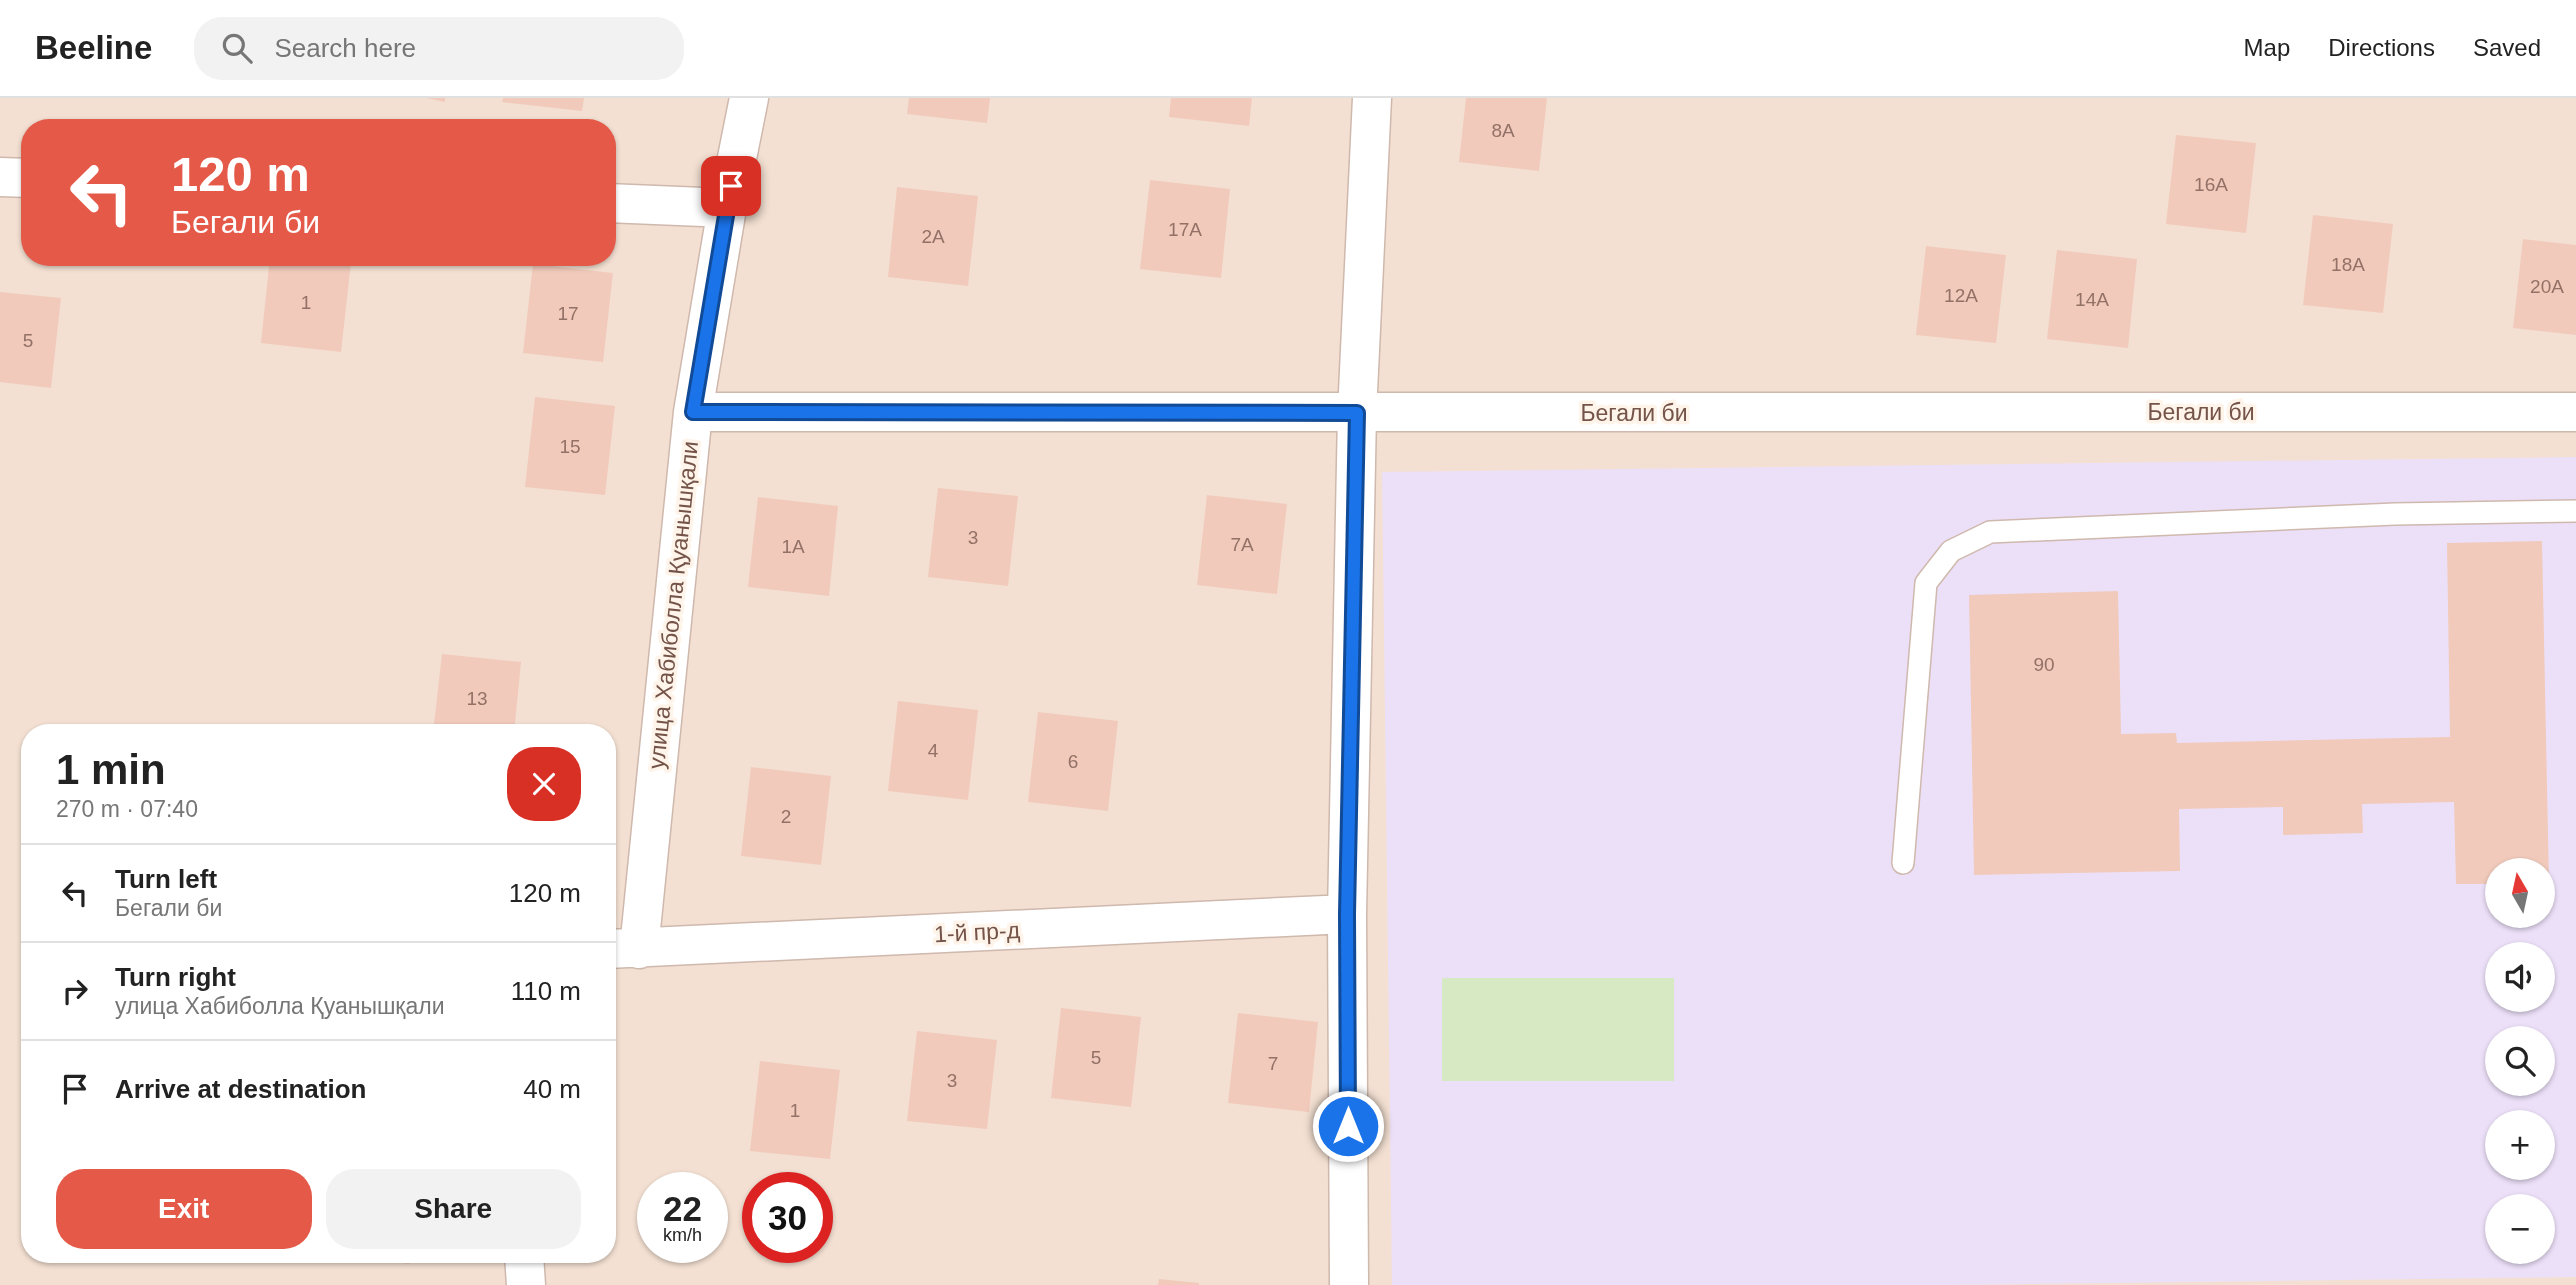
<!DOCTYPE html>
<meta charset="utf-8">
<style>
:root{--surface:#fff;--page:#f2f2f2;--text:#222;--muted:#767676;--line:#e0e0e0;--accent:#e55949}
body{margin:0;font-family:Helvetica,sans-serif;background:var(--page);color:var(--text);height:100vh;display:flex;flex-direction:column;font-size:26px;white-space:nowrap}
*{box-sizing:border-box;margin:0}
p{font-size:23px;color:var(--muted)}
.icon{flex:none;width:38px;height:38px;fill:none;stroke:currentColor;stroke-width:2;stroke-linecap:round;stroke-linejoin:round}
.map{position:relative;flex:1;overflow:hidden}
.details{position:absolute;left:21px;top:626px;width:595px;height:539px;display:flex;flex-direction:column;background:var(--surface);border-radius:28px;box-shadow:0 2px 5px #0004}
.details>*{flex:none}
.top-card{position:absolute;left:21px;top:21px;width:595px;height:147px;border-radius:28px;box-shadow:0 2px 5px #0004;background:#e55949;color:#fff;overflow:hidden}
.needle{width:46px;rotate:351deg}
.tools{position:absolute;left:2485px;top:760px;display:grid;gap:14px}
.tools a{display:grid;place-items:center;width:70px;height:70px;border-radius:50%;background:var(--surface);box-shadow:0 2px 5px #0004;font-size:35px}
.speed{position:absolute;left:637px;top:1074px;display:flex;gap:14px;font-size:35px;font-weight:700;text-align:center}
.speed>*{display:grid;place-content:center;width:91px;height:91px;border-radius:50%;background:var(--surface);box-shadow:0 2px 5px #0004;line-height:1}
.speed small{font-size:18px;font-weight:400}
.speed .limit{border:10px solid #d22;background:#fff;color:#111}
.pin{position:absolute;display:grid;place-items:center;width:60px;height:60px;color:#fff;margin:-30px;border-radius:14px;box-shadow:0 4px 10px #0006}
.me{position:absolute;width:77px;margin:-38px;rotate:0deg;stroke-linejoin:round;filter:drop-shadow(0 0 5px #0008)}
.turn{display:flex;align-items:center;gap:24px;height:147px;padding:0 35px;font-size:32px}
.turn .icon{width:91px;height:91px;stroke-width:2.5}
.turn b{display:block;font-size:49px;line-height:60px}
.round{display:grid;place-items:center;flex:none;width:74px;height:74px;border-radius:28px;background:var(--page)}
.head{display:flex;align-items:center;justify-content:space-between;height:119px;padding:0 35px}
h1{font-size:42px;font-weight:700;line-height:52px}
.primary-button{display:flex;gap:14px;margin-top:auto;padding:14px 35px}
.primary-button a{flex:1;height:80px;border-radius:28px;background:var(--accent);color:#fff;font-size:28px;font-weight:700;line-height:80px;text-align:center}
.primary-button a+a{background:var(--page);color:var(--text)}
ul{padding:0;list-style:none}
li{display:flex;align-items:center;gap:21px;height:98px;padding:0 35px;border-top:2px solid var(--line)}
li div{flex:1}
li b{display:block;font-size:26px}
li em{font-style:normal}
header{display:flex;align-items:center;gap:42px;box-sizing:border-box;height:98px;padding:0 35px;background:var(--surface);border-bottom:2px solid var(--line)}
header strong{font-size:33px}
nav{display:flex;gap:38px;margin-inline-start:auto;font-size:24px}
.search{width:490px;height:63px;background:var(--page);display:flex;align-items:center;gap:18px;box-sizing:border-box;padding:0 24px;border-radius:28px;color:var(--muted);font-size:26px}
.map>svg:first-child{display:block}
</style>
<header>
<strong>Beeline</strong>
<div class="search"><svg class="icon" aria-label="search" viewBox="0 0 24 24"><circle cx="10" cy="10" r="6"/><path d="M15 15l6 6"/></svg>Search here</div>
<nav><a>Map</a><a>Directions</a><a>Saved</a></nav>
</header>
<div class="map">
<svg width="2576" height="1187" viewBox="0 0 2576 1187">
<rect width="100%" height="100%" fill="#fcefe3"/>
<path fill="#f3e0d2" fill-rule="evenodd" d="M0,0H2576V1187H0ZM30,30H607V159H30ZM30,635H607V1157H30ZM2497,772H2543V817H2497ZM2497,856H2543V901H2497ZM2497,940H2543V985H2497ZM2497,1024H2543V1069H2497ZM653,1090H712V1150H653ZM758,1090H817V1150H758ZM2497,1108H2543V1153H2497Z"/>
<path fill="#ece0f8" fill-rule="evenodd" d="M2576,359V1179L1955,1187H1392L1382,374ZM2497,772H2543V817H2497ZM2497,856H2543V901H2497ZM2497,940H2543V985H2497ZM2497,1024H2543V1069H2497ZM2497,1108H2543V1153H2497Z"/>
<path fill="#d7e9c2" d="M1442,880H1674V983H1442Z"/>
<path fill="#f1cabb" d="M426,0H445V4Z
M503,0H584L582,13L502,4Z
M909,0H990L987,25L907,16Z
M1171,0H1252L1249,28L1169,19Z
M1466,0H1547L1539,73L1459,64Z
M2176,37L2256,45L2246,135L2166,126Z
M1150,82L1230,91L1221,180L1140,171Z
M897,89L978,98L968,188L888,179Z
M2313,117L2393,126L2383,215L2303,207Z
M2523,141L2576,147V237L2513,230Z
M1926,148L2006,157L1996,245L1916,237Z
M2057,152L2137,161L2128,250L2047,241Z
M270,159H307L351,164L341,254L261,245Z
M533,166L613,175L603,264L523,255Z
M0,194L61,200L51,290L0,284Z
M535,299L615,308L605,397L525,389Z
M938,390L1018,398L1008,488L928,479Z
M1207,397L1287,406L1277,496L1197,487Z
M758,399L838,408L829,498L748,489Z
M2542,443L2549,785H2543V772H2497V786H2456L2454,704L2362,706L2363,735L2283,737V709L2179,711L2180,773L1974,777L1969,497L2118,493L2121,636L2176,635L2177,645L2450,639L2447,445Z
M442,556L521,564L514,635H433Z
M898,603L978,612L968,702L888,693Z
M1038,614L1118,623L1108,713L1028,704Z
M751,669L831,678L821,767L741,758Z
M1061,910L1141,919L1131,1009L1051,1000Z
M1238,915L1318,924L1309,1014L1228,1005Z
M917,933L997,942L987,1031L907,1023Z
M760,963L840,972L830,1061L750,1053Z
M341,1157H410L409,1166Z
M1159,1181L1199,1185V1187H1158Z"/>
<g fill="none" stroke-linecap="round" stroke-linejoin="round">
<g stroke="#cfb8ad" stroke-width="24">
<path id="service" d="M1903,765L1926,485L1951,453L1990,434L2395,416L2576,413"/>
</g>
<g stroke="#cfb8ad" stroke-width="41">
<path id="minor" d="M0,79L30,80
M607,105L727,110
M693,314H2576
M607,851L1347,816
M639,851L693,314L727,110L749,0
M524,1157L526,1187
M1349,1187L1347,816L1357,315L1372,0"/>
</g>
<use href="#service" stroke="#fff" stroke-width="21"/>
<use href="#minor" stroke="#fff" stroke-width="38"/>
</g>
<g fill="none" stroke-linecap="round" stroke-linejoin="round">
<g stroke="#114b97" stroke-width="18">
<path id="route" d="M731,88L693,314L1357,315L1347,816L1348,1028"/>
</g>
<use href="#route" stroke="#1a73e8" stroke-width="12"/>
</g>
<g text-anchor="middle" stroke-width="7" stroke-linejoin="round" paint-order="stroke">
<g font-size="19" fill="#937166">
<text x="1503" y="39">8А</text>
<text x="2211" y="93">16А</text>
<text x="1185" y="138">17А</text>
<text x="933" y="145">2А</text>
<text x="2348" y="173">18А</text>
<text x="2547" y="195">20А</text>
<text x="1961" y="204">12А</text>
<text x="2092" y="208">14А</text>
<text x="306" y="211">1</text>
<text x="568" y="222">17</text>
<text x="28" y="249">5</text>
<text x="570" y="355">15</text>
<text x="973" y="446">3</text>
<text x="1242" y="453">7А</text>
<text x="793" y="455">1А</text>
<text x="2044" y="573">90</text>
<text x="477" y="607">13</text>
<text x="933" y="659">4</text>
<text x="1073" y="670">6</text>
<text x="786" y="725">2</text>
<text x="1096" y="966">5</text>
<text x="1273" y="972">7</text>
<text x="952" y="989">3</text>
<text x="795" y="1019">1</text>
</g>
<g font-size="23" fill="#745349" stroke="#fff4e9">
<text x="2201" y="322">Бегали би</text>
<text x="1634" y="323">Бегали би</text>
<text transform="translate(673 507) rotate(-84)" y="8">улица Хабиболла Қуанышқали</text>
<text transform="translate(977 834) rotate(-3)" y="8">1-й пр-д</text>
</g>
</g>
</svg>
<div class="tools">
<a><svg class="needle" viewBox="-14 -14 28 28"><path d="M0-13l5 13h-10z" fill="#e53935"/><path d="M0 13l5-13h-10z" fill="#767676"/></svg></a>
<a><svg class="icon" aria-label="sound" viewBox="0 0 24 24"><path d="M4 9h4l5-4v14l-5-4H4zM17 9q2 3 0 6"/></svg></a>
<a><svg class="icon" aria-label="search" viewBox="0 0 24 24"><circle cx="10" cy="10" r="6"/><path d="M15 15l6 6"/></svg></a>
<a>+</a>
<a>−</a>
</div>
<div class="speed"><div>22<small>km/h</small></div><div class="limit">30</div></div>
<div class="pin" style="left:731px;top:88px;background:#d93025"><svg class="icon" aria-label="arrive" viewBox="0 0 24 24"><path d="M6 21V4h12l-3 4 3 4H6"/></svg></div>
<svg class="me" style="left:1348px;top:1028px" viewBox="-20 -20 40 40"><circle r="17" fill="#1a73e8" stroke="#fff" stroke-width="3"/><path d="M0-11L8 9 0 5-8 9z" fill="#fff"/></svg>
<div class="top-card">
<div class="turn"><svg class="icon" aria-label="left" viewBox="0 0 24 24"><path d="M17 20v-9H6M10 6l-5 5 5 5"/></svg><div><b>120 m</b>Бегали би</div></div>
</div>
<section class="details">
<div class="head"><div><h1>1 min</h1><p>270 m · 07:40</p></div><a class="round" style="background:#d93025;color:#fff"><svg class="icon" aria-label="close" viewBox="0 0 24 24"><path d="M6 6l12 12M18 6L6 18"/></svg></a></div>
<ul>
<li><svg class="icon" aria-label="left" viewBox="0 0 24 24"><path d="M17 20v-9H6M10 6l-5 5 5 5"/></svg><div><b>Turn left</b><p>Бегали би</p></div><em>120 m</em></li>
<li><svg class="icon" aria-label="right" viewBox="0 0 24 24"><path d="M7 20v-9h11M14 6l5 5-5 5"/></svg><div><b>Turn right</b><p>улица Хабиболла Қуанышқали</p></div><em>110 m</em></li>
<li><svg class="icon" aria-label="arrive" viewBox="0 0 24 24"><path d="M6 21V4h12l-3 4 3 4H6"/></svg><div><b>Arrive at destination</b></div><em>40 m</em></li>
</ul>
<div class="primary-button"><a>Exit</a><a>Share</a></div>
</section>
</div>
